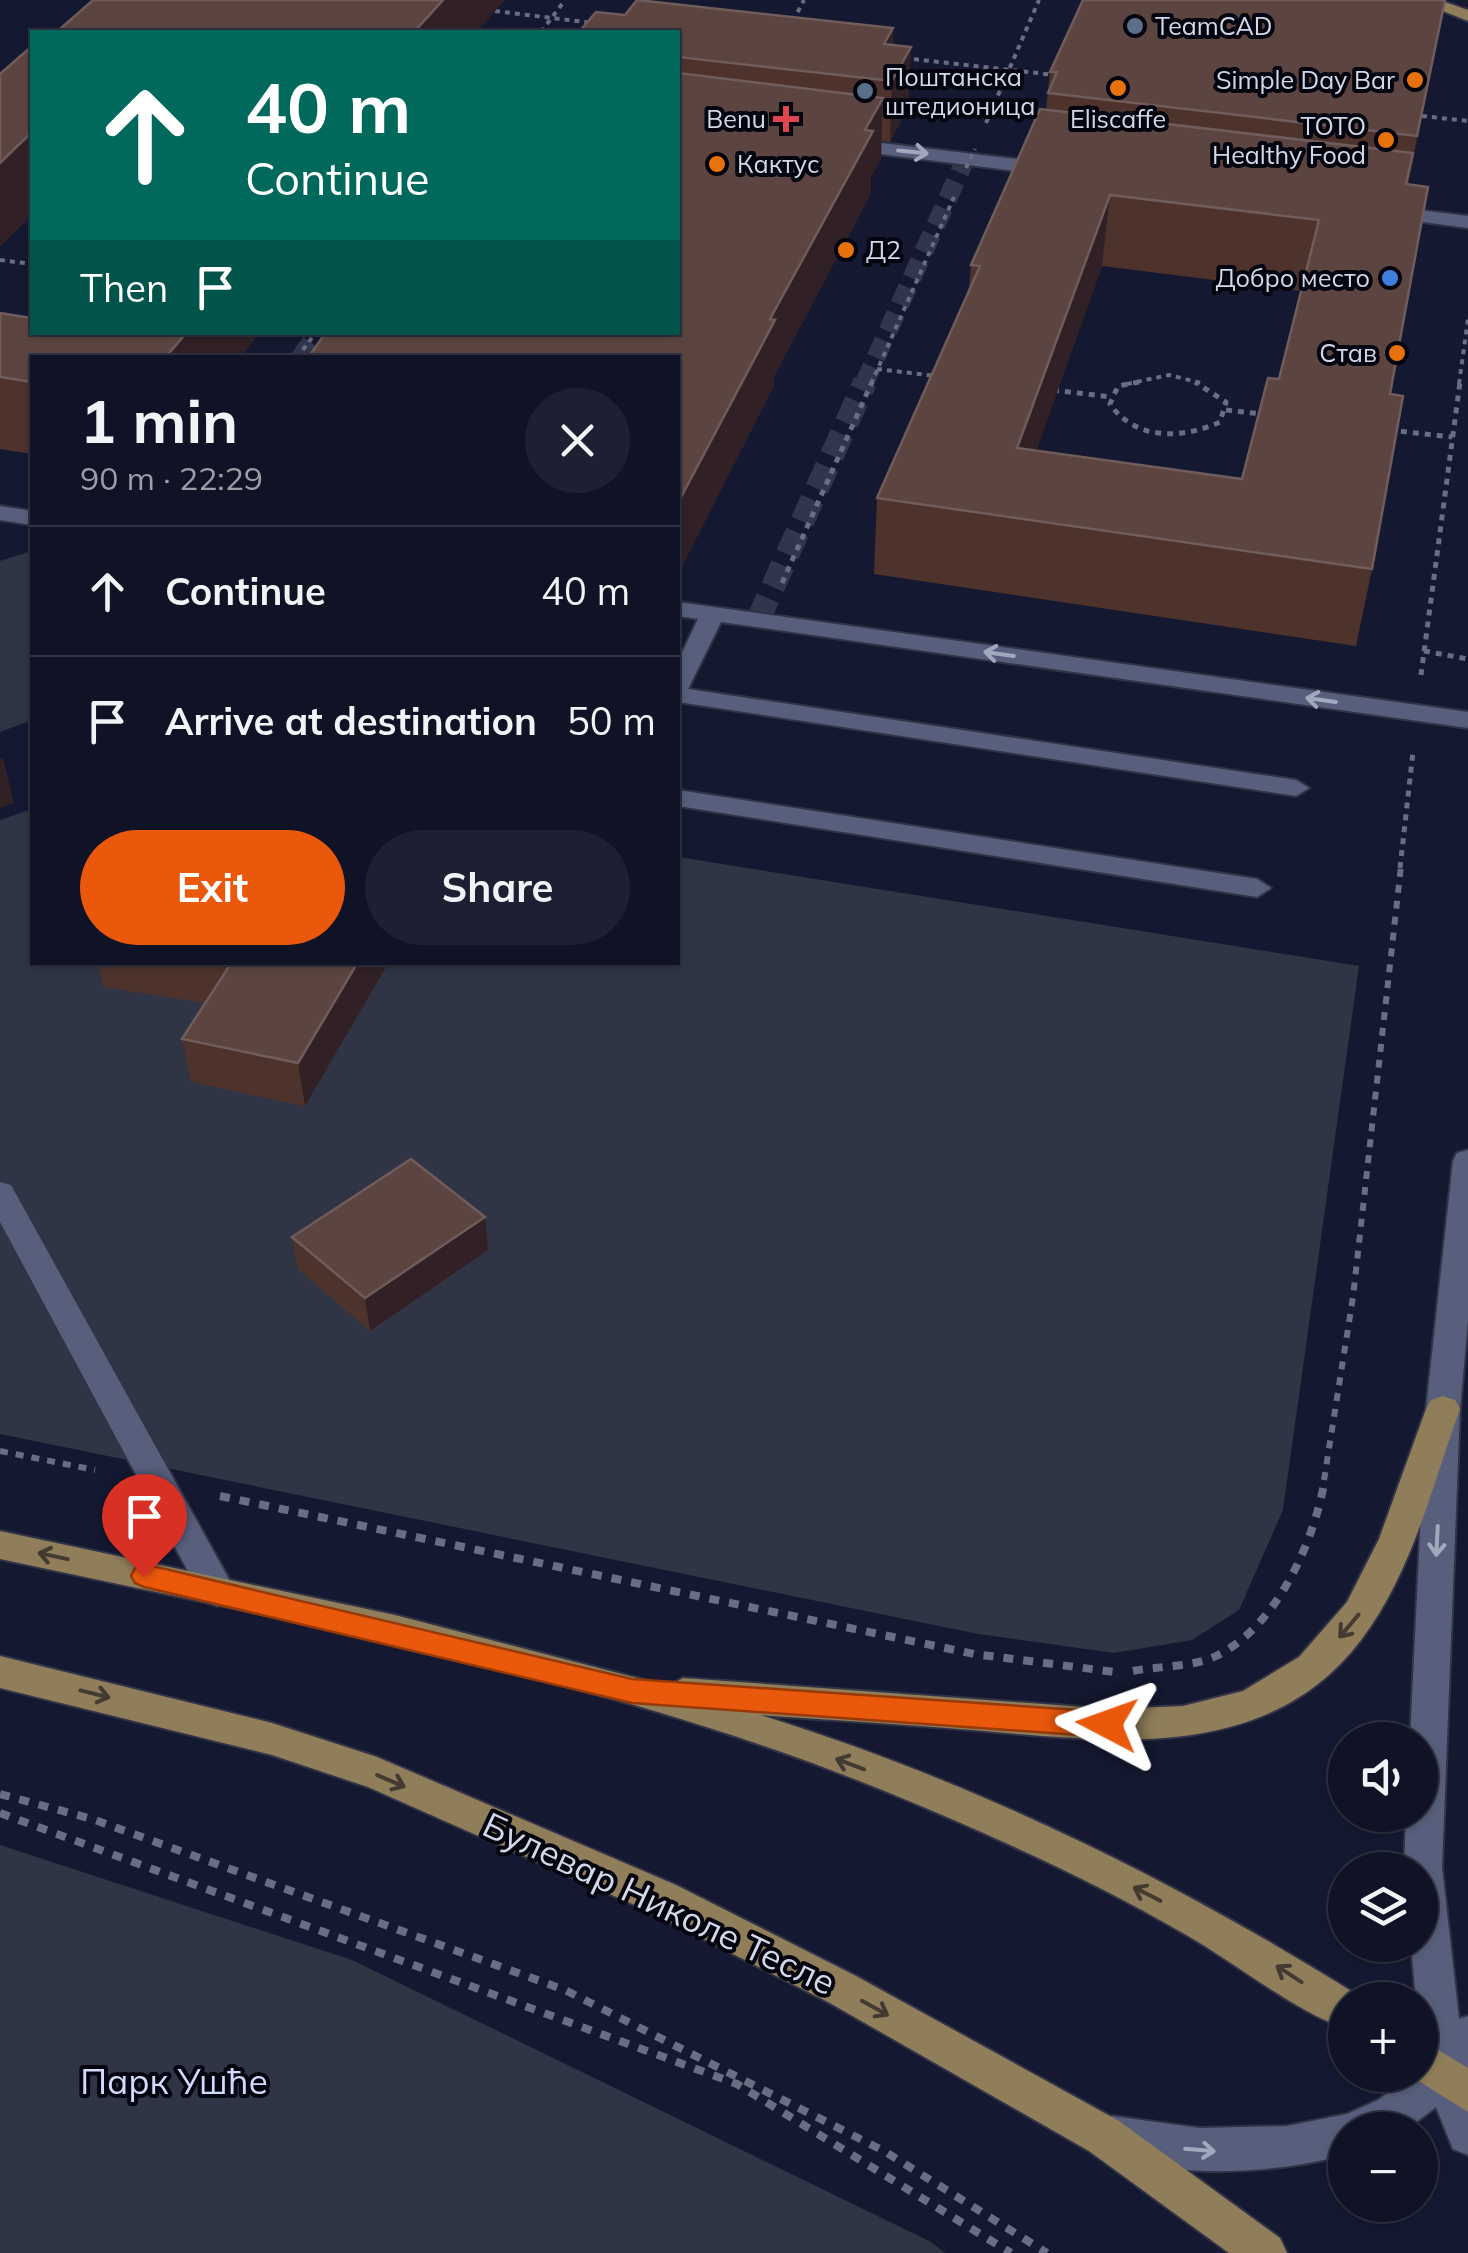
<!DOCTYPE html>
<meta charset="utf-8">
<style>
:root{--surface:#0f1325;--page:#1d2032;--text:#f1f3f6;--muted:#9b9ea7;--line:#2f3242;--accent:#ea580c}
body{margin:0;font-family:Mulish,sans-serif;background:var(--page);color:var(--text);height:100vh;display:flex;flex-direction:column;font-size:38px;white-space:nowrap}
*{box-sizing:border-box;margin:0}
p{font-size:32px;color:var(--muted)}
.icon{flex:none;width:55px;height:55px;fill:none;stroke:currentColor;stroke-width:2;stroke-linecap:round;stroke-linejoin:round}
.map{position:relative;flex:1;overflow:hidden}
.details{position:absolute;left:30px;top:355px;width:650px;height:610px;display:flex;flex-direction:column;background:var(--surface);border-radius:0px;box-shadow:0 2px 8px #0004,0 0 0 2px var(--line)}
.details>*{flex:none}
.banner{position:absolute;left:30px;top:30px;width:650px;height:305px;border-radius:0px;box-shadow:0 2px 8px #0004,0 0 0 2px var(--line);background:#00695c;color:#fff;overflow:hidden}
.buttons{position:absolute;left:1328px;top:1722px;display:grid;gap:20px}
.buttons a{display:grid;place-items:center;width:110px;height:110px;border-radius:50%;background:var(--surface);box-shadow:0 2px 8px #0004,0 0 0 2px var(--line);font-size:50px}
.pin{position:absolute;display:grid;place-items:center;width:85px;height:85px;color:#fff;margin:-102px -42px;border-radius:50% 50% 50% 0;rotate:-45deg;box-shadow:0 0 10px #0007}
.pin .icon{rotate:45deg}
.me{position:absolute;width:110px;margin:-55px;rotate:274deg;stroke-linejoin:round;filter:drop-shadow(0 0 8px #0008)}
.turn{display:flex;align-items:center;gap:35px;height:210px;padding:0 50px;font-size:45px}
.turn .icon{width:130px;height:130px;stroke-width:2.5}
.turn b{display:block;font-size:70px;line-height:85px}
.then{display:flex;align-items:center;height:95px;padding:0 50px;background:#0003;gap:20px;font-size:38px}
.round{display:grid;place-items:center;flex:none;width:105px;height:105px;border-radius:52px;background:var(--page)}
.head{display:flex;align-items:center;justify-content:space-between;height:170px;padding:0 50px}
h1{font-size:60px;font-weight:700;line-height:75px}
.cta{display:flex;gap:20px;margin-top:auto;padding:20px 50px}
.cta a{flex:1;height:115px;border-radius:60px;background:var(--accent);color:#fff;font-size:40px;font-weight:700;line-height:115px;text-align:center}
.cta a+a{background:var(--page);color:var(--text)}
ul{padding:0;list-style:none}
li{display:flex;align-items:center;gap:30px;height:130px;padding:0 50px;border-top:2px solid var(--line)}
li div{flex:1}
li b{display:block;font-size:38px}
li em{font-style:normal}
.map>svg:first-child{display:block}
</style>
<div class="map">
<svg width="1468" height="2253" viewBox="0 0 1468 2253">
<rect width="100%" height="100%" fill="#141931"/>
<path fill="#303545" d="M32,551V720L0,732V561Z
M32,809V962H678V857L1359,966L1283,1510L1239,1610L1192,1640L1114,1653L978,1634L0,1434V820Z
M0,1845L352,1960L931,2242L945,2253H0Z"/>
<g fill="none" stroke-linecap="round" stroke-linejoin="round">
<path stroke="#31364d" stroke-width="19" stroke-dasharray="19 10" stroke-linecap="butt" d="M300,358L318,332
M864,384L966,158"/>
<path stroke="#31364d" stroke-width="24" stroke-dasharray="24 12" stroke-linecap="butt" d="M758,620L865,382"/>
<g stroke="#313346" stroke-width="4">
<path id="minor" d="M839,138L1057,164L1066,170L1057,176L832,148L830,144Z
M1385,206L1468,216V228L1378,216V208Z
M0,506L32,511V525L0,520Z
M678,602L1468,712V728L721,622L688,689L1296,780L1309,788L1296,796L678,702V661L698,619L678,616Z
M678,790L1257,879L1271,888L1257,897L678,806Z
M1468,1150V1321L1460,1409L1442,1868L1459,2019L1468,2016V2155L1453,2149L1436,2107L1406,2130H1345V2155C1273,2174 1168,2180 1097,2152L1091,2137L1097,2122L1112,2116L1200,2128L1287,2126L1347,2114L1378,2100L1411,2075H1420V2000H1416L1411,1945H1420V1870L1404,1868L1406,1815H1420V1740H1410L1426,1409L1453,1161L1457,1153Z
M0,1182L11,1185L230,1581L235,1591L230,1601L217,1606L204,1601L0,1222Z"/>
</g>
<g stroke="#313346" stroke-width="4">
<path id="major" d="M1415,0H1439L1468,10V21Z
M1443,1396L1455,1400L1460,1409C1432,1486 1412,1573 1361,1640C1267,1764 1110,1742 973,1730C902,1724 831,1720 760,1715C973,1781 1171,1878 1359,1996L1361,2000H1345V2029C1288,2007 1236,1963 1183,1933C1093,1881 1000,1839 904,1799C617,1679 303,1624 0,1559V1531L395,1615L668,1686L683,1678L1112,1709L1183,1706L1243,1691L1299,1657L1347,1602L1379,1539L1426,1409L1431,1400Z
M0,1656L272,1723L377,1757L676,1885L856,1976L1119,2121L1280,2238L1287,2253H1229L1089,2151L828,2002L648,1911L368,1787L272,1755L0,1688Z
M1420,2039L1468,2068V2112L1409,2075H1420Z"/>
</g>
<path stroke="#696e83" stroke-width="4" stroke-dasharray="5 5" stroke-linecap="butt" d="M495,11L593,23
M793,21L804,0
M541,32L565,0
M904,58L1055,75
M1422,116L1468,121
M986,123L1039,0
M0,260L32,264
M297,358L316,332
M877,369L936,376
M871,384L954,197
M1127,384L1169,375L1205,384
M1459,384L1468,319"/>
<path stroke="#696e83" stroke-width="5" stroke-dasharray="6 6" stroke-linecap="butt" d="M1139,382L1118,386L1110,404C1136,441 1182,439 1220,422L1226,402L1195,382
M1053,390L1111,397
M1226,410L1262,414
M1389,430L1452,437
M782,583L872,382
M1424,651L1468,659
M1421,675L1460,382
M1400,868L1413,752"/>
<path stroke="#696e83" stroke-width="6" stroke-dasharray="8 8" stroke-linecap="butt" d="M0,1451L95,1470
M1324,1480L1353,1297L1401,866"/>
<path stroke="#696e83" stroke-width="8" stroke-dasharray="10 10" stroke-linecap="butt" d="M220,1496L974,1654L1115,1672
M1133,1671C1158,1666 1194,1667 1216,1656C1277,1627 1315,1540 1325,1478
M0,1794L92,1819L565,1990L884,2151L1047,2253
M0,1813L737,2084L1011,2253"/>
<use href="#minor" fill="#585f7c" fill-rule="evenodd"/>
<use href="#major" fill="#907e5a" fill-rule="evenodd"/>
<path stroke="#696e83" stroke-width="4" stroke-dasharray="5 5" stroke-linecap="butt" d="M966,168L975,149"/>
</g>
<path fill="#4e332c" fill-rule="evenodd" d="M1445,0L1408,185L1390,394L1372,569L1356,646L874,574L877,498L969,290L971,265L1046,110L1050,72ZM1102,266L1301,291L1279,379L1242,479L1036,450Z
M625,15L893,28V45L911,47L908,107L890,142L881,141V159L871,176V193L774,376V385L678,574V32Z
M0,313L32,358V454L0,449Z
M98,962H389L305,1106L191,1082L182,1039L205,1003L103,987Z
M292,1237L488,1250L370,1331L298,1269Z"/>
<path fill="#312126" d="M443,0H505L477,32H414Z
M1445,0L1435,52L1404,204L1417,136Z
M893,28L891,81L884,44Z
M911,47L908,107L890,142L892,81Z
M883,98L881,159L871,176V193L774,376V385L678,574V503L865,130Z
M32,132V215L0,247V163Z
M1110,195L1102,266L1013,517L1017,448Z
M187,332H260L240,358H165Z
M3,758L14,803L0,808V759Z
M358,962H389L305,1106L298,1063Z
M485,1217L488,1250L370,1331L365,1298Z"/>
<path fill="#5c4541" stroke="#6f5c5b" stroke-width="2.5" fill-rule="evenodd" d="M93,0H443L414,32H47L51,29L59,30Z
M637,0L893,28L884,44L911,47L892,81L678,57V32H579L596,12L625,15Z
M1083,0H1445L1417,136L1048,93L1057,72H1050Z
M32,46V132L0,163V74Z
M678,73L883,98L865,130L873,131L770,319L775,320L678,503V358H308L326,332H678Z
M1040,109L1413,153L1406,184L1428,187L1390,394L1403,396L1372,569L877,498L980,266L971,265ZM1110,195L1319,220L1279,379L1268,378L1242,479L1017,448Z
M0,313L32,318V332H187L165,358H32V382L0,377Z
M212,962H358L298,1063L182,1039L230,965Z
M411,1159L485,1217L365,1298L292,1237Z"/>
<defs><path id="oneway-shaft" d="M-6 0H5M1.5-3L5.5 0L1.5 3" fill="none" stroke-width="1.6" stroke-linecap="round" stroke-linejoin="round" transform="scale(2.5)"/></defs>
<g stroke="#a2a8bd">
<use href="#oneway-shaft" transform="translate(913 152) rotate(6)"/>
<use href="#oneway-shaft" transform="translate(999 654) rotate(-172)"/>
<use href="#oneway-shaft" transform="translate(1321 700) rotate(-172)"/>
<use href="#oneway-shaft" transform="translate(1437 1541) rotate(93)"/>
<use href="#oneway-shaft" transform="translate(1200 2150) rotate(5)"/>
</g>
<g stroke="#433b31">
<use href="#oneway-shaft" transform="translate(53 1556) rotate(-168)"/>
<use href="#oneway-shaft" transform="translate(1349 1626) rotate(130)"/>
<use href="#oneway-shaft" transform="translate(95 1694) rotate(14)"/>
<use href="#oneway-shaft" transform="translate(850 1764) rotate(-159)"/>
<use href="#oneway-shaft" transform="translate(391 1781) rotate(23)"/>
<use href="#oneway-shaft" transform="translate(1147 1894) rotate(-153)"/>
<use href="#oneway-shaft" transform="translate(1289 1974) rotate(-147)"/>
<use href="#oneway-shaft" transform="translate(875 2008) rotate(29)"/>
</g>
<path fill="#ea580c" stroke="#983908" stroke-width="2.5" d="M144,1564L632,1679L1107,1712L1117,1716L1121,1724L1117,1733L1107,1737L632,1703L144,1587L135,1583L131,1576L135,1568Z"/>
<g fill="#5c6f8a" stroke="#04050f" stroke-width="4">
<circle cx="1135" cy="26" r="10"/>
<circle cx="865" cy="91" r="10"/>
</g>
<g fill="#e8710a" stroke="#04050f" stroke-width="4">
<circle cx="1415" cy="80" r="10"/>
<circle cx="1118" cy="88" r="10"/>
<circle cx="1386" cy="140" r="10"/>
<circle cx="717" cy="164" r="10"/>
<circle cx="846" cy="250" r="10"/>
<circle cx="1397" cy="353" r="10"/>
</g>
<path fill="#e0444e" stroke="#04050f" stroke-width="4" d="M781 104h10v10h10v10h-10v10h-10v-10h-10v-10h10z"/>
<circle fill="#3f7fe0" stroke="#04050f" stroke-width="4" cx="1390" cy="278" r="10"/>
<g text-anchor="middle" stroke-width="8" stroke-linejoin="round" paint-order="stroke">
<g font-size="25" fill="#d3d8e9" stroke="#04050f" text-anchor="end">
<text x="1155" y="35" text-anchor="start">TeamCAD</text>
<text x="885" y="86" text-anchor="start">Поштанска<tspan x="885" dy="29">штедионица</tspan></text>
<text x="1395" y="89">Simple Day Bar</text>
<text x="766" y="128">Benu</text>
<text x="1118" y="128" text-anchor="middle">Eliscaffe</text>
<text x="1366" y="135">TOTO<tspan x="1366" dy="29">Healthy Food</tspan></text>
<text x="737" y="173" text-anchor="start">Кактус</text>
<text x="866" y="259" text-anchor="start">Д2</text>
<text x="1370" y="287">Добро место</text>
<text x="1377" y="362">Став</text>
</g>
<g font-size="35" fill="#d3d8e9" stroke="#04050f">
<text transform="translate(659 1904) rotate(25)" y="12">Булевар Николе Тесле</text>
</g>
<g font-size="35" fill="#d1dafb" stroke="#04050f">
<text x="174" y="2094">Парк Ушће</text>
</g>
</g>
</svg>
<div class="buttons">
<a><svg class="icon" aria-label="sound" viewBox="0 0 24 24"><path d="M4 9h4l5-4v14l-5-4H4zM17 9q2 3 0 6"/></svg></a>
<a><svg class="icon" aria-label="layers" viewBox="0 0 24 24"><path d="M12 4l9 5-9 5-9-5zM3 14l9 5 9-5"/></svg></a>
<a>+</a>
<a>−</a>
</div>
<div class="pin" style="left:144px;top:1576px;background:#d93025"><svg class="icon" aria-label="arrive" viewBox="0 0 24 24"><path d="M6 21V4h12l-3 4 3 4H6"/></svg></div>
<svg class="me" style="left:1107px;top:1724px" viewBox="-20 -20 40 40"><path d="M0-17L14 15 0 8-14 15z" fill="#ea580c" stroke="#fff" stroke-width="4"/></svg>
<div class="banner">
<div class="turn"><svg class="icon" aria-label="ahead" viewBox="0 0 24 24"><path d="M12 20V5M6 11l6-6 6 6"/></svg><div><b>40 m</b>Continue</div></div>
<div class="then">Then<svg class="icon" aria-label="arrive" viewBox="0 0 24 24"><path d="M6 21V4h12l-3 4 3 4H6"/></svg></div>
</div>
<section class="details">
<div class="head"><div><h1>1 min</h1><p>90 m · 22:29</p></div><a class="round"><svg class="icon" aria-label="close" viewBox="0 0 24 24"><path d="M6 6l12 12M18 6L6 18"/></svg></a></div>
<ul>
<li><svg class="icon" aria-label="ahead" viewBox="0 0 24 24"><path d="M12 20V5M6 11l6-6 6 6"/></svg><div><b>Continue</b></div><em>40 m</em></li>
<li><svg class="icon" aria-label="arrive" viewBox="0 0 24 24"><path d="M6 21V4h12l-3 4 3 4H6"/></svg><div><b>Arrive at destination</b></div><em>50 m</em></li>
</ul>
<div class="cta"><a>Exit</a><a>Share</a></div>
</section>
</div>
